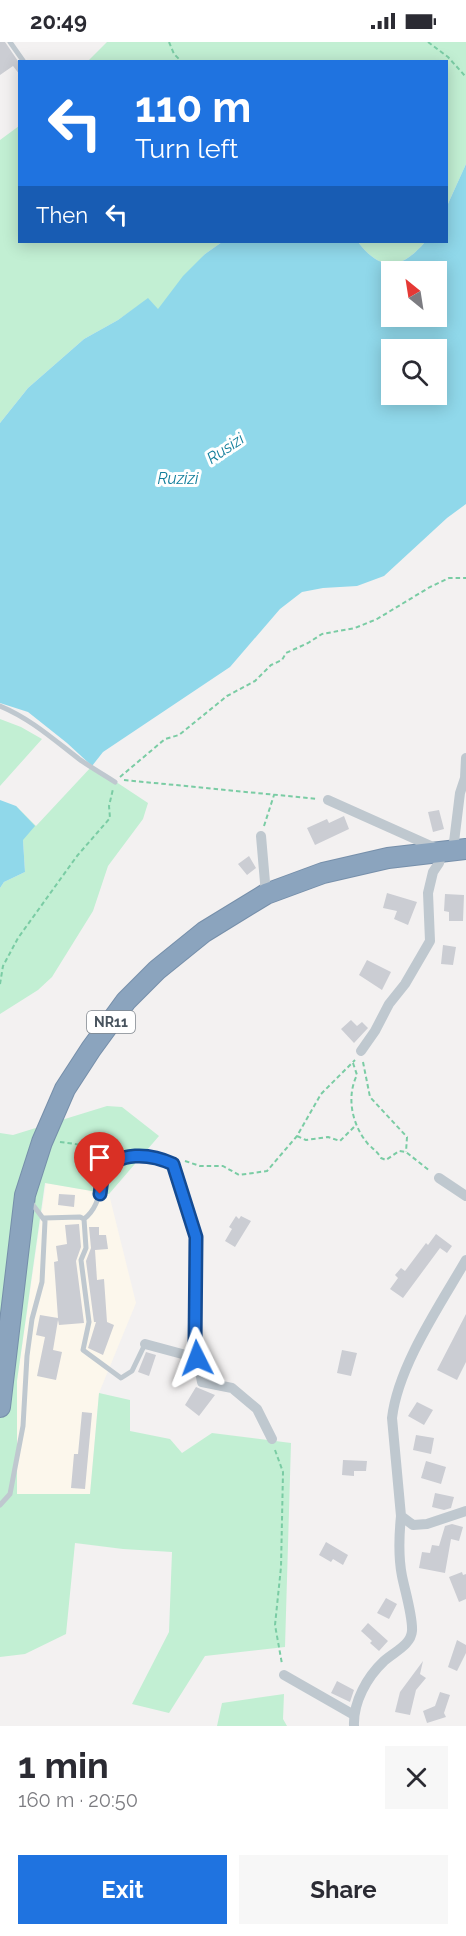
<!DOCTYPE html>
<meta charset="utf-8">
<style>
:root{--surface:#fff;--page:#f7f7f7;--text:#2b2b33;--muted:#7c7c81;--accent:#1f73e0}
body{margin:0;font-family:Raleway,sans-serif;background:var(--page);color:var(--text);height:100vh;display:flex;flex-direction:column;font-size:22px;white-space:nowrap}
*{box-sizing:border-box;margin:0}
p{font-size:20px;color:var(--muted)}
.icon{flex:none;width:33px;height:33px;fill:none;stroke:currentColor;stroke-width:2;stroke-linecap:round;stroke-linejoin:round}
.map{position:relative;height:1684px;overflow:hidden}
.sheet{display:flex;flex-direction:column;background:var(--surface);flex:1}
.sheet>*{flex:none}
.top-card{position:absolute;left:18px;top:18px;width:430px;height:183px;border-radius:0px;box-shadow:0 3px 15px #0003;background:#1f73e0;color:#fff;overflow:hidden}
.needle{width:39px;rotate:330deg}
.controls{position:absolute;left:381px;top:219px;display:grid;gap:12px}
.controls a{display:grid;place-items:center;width:66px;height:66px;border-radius:0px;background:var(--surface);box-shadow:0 3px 15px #0003;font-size:30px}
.pin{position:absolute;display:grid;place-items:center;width:51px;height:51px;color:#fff;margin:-62px -26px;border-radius:50% 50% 50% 0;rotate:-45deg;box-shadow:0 0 6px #0007}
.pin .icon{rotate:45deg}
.me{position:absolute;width:66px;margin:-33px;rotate:357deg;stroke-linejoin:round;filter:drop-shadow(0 0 4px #0008)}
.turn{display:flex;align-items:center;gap:21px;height:126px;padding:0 18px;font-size:27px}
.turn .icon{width:78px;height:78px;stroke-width:2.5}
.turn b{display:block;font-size:42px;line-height:51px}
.then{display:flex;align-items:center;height:57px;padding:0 18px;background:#0003;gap:12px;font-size:22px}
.round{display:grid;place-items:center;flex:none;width:63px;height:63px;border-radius:0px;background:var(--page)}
.headline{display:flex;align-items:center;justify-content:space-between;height:102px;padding:0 18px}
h1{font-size:36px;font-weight:700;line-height:45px}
.primary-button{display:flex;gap:12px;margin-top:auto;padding:12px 18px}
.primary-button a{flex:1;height:69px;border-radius:0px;background:var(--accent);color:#fff;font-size:24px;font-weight:700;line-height:69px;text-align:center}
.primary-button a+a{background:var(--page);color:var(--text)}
.status{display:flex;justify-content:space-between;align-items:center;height:42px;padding:0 30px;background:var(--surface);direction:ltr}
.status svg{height:16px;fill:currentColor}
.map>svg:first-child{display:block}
</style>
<div class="status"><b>20:49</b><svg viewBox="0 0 49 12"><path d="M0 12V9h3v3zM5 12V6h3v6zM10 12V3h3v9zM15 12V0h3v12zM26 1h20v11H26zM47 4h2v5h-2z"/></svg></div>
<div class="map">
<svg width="466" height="1684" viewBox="0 0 466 1684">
<rect width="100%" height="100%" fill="#f3f1f1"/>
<path fill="#fcf7ec" d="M46,1141L109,1152L136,1261L99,1351L90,1452H17V1339Z"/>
<path fill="#c2efd3" d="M107,0H466V122L447,164V20L88,19Z
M19,84L20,200H222L205,212L158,268L148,257L118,278L84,297L28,346L0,381V98Z
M358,200H425C401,228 381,230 358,200Z
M0,677L21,685L42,697L0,744Z
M92,724L148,761L143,777L108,824L93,869L52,935L38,948L0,972V846L4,840L25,830L23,798L16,764L0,758L16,764L36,784Z
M107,1064L122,1065L159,1094L109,1152L45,1141L17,1339V1452H90L99,1351L130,1358V1389L170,1397L182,1411L212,1391L291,1401L285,1605L205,1614L169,1671L132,1662L169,1590L172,1510L123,1507L75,1501L66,1592L25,1612L0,1615V1091L13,1093Z
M284,1652L283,1677L287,1684H217L222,1661Z"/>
<path fill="#90d8ea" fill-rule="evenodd" d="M466,122V462L447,476L384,534L357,544L323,546L302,550L280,567L230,625L103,710L92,724L67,701L28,670L0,661V381L28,346L84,297L118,278L148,256L158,267L183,234L205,212L222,200H358C381,230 401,228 425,200H447V164ZM392,230H436V274H392ZM392,308H436V352H392Z
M0,758L16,764L35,784L23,798L25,830L4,840L0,846Z"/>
<path fill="#cbcdd3" d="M0,0H5L20,22V33L13,24L0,33Z
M439,768L444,787L433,790L428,770Z
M344,774L349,787L315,803L307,786L327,777L329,781Z
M249,814L256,826L247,833L238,822Z
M387,851L417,860L408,883L394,877L397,869L383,866Z
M445,852L464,853L463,879H449V870L444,869Z
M443,903L456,905L453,923L441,922Z
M367,918L391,930L382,948L359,933Z
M351,978L357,984L362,980L368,986L354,1001L341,987Z
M59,1152L75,1153L74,1165L58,1163Z
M236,1174L239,1177L241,1174L251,1179L235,1205L225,1199L232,1187L229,1185Z
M79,1182L81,1205L76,1219L84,1281L59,1283L58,1278L53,1308L62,1310L56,1338L37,1334L45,1295L36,1293L40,1273L58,1276L54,1220L58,1219L56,1204L67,1202L65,1183Z
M89,1185H99V1193H106L108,1207L95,1208L97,1238L104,1237L107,1280L114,1283L103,1313L88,1306L96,1280H94L86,1219L91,1206Z
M436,1192L452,1204L447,1211L440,1206L403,1256L390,1247L398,1236L395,1233L401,1226L405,1229L426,1201L428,1203Z
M466,1272V1320L457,1338L437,1328Z
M342,1308L357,1311L351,1334L337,1331Z
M146,1310L156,1313L149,1334L138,1330Z
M196,1345L215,1353L199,1374L185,1363Z
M417,1360L433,1368L424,1383L408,1374Z
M82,1370L92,1371L85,1447L71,1446L74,1412H78Z
M416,1393L434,1396L431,1412L413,1408Z
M343,1418L367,1419L366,1429H354V1434L342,1433Z
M426,1419L446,1425L441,1442L421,1436Z
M435,1451L454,1455L451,1466L444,1468L432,1465Z
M452,1482L463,1485L459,1499L451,1497L445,1531L419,1526L422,1510L430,1511L432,1503L439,1504L445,1484Z
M326,1500L348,1513L343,1523L333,1517L331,1520L319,1513Z
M462,1530L463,1533L466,1532V1557L459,1560L449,1535Z
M386,1556L397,1562L389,1577L377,1571Z
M368,1581L388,1599L379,1609L370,1601L372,1599L361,1589Z
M457,1598L466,1603V1611L457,1629L448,1625Z
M423,1619L420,1632L426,1636L416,1648L410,1673L395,1670L400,1650Z
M337,1639L354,1648L350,1660L331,1651Z
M440,1650L450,1653L444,1671L446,1675L427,1681L423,1669L435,1664Z"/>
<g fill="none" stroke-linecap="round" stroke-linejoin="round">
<g stroke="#768faa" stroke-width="22">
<path id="highway" d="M0,1365L25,1153L42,1100L65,1047L91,1007L126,959L157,928L204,890L266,852L323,831L388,816L466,807"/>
</g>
<path stroke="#7acca4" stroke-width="2" stroke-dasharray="4.5 3" stroke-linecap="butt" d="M169,0L174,12L182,20
M428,0L448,15L466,35
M120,735L165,697L179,693L227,654L255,639L271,623L282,618L286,611L308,601L322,592L355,586L377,577L430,545L449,536H466
M124,738L318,757
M264,784L274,753
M0,942L3,924L18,896L77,814L110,776L109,764L113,747
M363,1020L370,1055L407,1095L406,1110
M353,1021L357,1033C346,1055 352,1083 368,1102C373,1107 377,1109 381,1116L386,1118L399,1109L406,1110L430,1129
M297,1094L306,1098L328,1095L340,1099L357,1082
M60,1100L119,1108
M185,1119L200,1124H223L239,1133L267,1129L297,1094L321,1052L355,1018
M275,1408L283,1430L281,1525L275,1583L282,1622"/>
<path stroke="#bfc8cf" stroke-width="5" d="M10,0L24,20
M0,664C31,677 53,697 79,717C90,725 103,732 115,740
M44,1176L80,1175L84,1177C106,1160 96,1132 115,1120C121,1116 131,1115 138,1113
M84,1177L86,1206L81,1218L89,1280L83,1308L121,1336L132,1329L145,1302
M0,1463L10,1452L23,1384L27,1314L32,1277L42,1240L45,1179L30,1159"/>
<path stroke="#bfc8cf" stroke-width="10" d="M328,758L442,809L439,821L433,830L428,851L430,899L405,942L389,962L375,989L361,1009
M261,794L266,852
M453,808L460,751L465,736L466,716
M138,1113L162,1117L173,1122L196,1195L195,1303L202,1340L232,1346L257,1367L272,1397
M439,1136L466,1154
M466,1218C440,1263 398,1324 392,1376L401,1474L413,1483L427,1482L466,1469
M145,1302L197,1316
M284,1633L354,1673
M354,1684C353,1660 367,1635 384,1619C394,1610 411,1603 412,1589C413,1575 405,1549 402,1534C398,1514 399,1494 401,1474"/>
<use href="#highway" stroke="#8ba4be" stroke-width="20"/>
</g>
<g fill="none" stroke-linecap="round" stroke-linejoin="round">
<g stroke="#144b92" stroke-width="15">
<path id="route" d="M100,1152C101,1147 101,1138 104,1133C116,1107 152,1112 173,1122L196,1195L195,1303L197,1316"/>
</g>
<use href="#route" stroke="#1f73e0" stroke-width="10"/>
</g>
<g text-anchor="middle" stroke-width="6" stroke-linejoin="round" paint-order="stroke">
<rect fill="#fff" stroke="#80878e" stroke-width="1.5" x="87" y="969" width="48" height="22" rx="4.5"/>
<g font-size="14" font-weight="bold" fill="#49545e">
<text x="111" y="985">NR11</text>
</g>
<g font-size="16" font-style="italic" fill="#117e9b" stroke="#fff">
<text transform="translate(225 406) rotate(-34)" y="6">Rusizi</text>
<text x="178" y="442">Ruzizi</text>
</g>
</g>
</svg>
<div class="controls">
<a><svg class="needle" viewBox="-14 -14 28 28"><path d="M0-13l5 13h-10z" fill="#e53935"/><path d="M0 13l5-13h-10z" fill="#7c7c81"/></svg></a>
<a><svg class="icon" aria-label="search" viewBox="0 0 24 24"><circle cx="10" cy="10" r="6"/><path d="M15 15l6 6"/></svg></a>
</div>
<div class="pin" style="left:100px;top:1152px;background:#d93025"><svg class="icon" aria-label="arrive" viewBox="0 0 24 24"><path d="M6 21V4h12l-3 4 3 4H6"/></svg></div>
<svg class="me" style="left:197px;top:1316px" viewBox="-20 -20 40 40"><path d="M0-17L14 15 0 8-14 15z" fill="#1f73e0" stroke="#fff" stroke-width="4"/></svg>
<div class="top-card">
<div class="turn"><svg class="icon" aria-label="left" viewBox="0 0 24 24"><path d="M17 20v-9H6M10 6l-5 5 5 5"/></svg><div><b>110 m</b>Turn left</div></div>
<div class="then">Then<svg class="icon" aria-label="left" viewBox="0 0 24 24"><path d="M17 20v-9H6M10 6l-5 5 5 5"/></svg></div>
</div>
</div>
<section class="sheet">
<div class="headline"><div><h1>1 min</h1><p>160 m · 20:50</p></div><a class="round"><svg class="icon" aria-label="close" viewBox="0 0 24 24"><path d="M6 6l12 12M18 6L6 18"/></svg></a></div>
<div class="primary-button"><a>Exit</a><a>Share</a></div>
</section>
